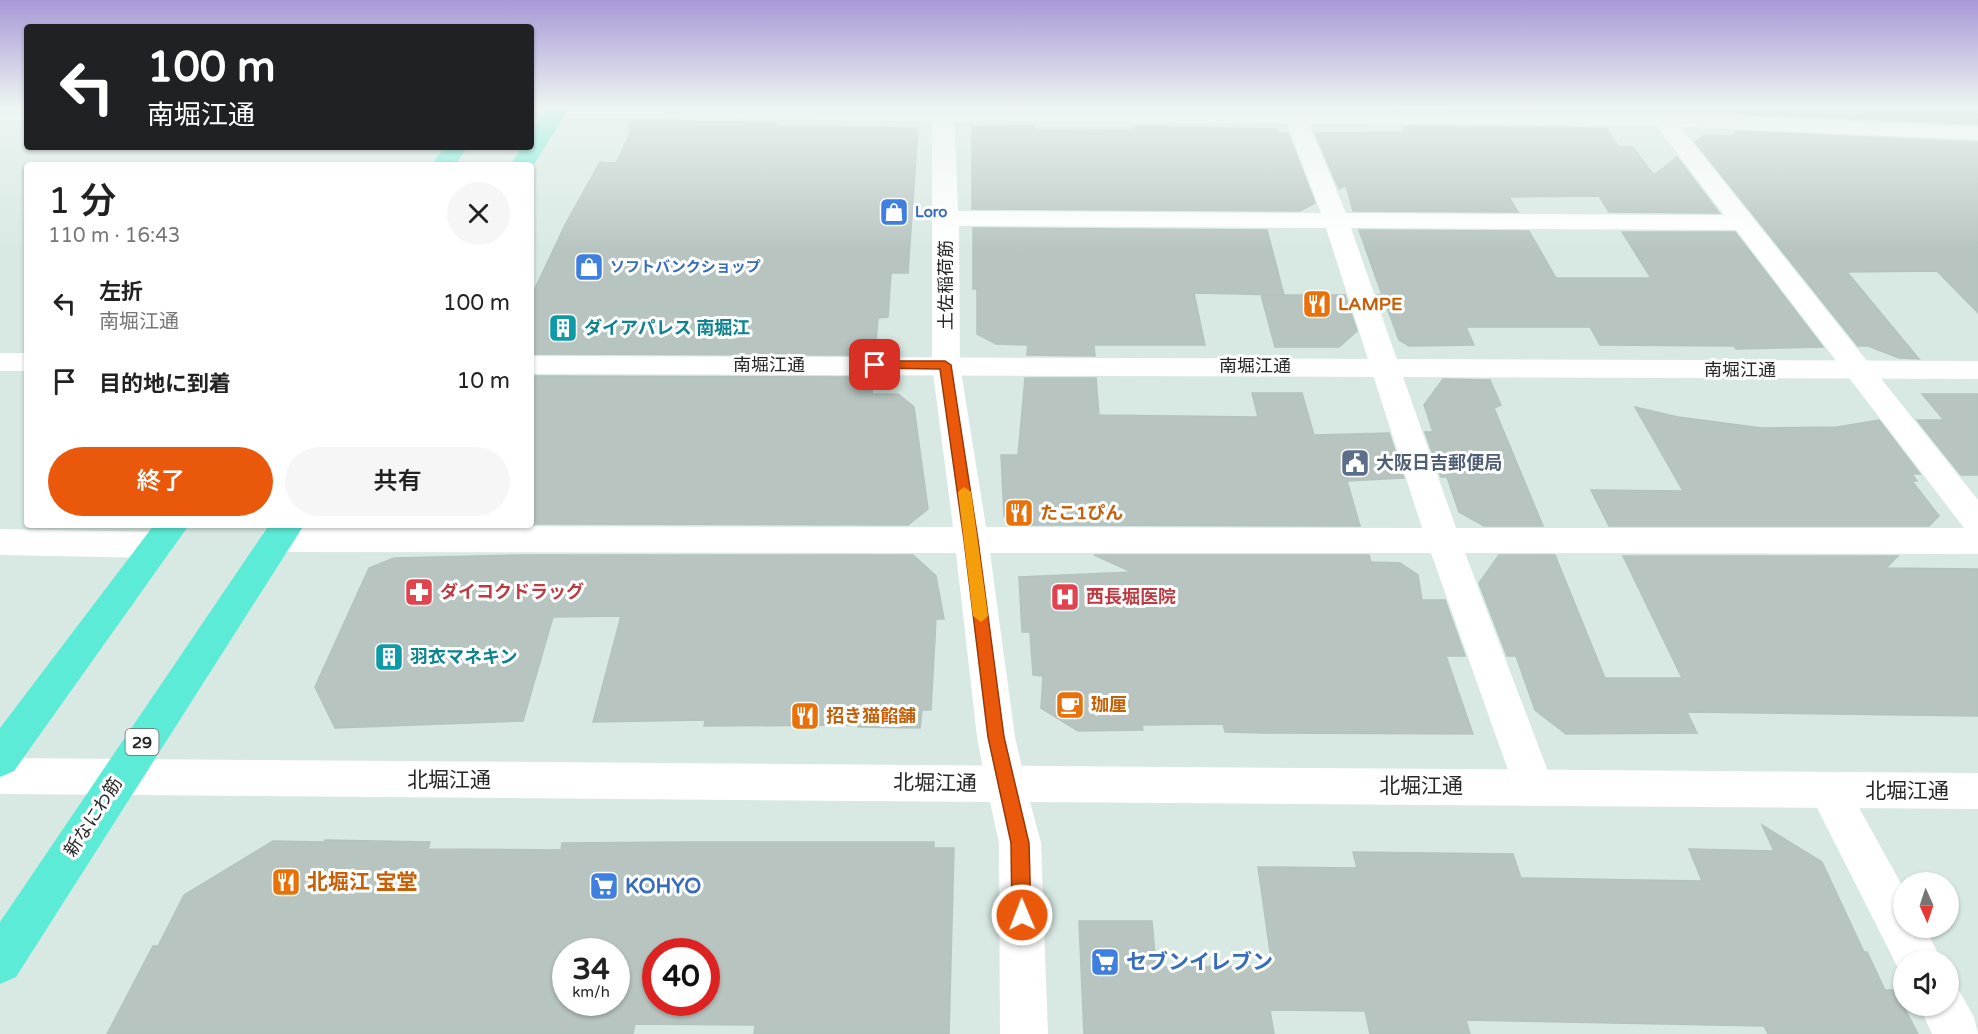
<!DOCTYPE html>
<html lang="ja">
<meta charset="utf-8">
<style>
:root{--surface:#fff;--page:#f6f6f6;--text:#222;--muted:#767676;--accent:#ea580c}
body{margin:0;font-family:"Varela Round","Noto Sans JP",sans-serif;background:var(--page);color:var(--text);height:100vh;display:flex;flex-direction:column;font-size:22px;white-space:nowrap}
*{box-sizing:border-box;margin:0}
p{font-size:20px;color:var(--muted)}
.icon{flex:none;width:33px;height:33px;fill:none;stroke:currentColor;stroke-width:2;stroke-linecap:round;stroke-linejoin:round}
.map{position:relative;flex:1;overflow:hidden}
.drawer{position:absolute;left:24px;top:162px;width:510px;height:366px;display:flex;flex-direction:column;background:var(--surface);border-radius:6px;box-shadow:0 2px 4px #0004}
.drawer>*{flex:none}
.top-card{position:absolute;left:24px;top:24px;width:510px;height:126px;border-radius:6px;box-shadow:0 2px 4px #0004;background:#202124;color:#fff;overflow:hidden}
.needle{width:39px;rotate:177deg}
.tools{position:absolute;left:1893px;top:872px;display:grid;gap:12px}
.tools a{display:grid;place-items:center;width:66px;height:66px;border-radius:50%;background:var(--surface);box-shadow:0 2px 4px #0004;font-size:30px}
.speed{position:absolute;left:552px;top:938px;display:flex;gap:12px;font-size:30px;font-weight:700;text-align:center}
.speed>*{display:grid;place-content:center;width:78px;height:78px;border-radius:50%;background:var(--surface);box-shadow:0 2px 4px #0004;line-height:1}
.speed small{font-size:15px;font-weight:400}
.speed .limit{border:9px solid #d22;background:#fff;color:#111}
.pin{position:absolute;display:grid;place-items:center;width:51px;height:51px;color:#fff;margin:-26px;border-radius:12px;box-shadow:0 3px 9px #0006}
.me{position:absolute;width:66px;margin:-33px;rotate:359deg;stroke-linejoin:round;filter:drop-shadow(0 0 4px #0008)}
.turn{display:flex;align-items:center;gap:21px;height:126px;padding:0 24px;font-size:27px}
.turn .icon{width:78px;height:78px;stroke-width:2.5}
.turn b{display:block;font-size:42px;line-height:51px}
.round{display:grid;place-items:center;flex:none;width:63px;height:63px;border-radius:32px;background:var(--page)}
.overview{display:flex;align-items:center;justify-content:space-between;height:102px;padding:0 24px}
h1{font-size:36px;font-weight:600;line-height:45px}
.primary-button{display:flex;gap:12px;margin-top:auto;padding:12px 24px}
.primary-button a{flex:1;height:69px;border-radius:36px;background:var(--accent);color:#fff;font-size:24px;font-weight:600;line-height:69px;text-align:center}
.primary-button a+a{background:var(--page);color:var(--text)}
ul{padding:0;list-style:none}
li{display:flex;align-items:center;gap:18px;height:78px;padding:0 24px}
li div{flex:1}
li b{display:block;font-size:22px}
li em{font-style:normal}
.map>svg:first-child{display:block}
</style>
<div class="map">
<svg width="1978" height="1034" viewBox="0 0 1978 1034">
<rect width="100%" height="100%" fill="#d8e9e3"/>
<path fill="#b8c4c0" stroke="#b3c4bf" stroke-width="1.5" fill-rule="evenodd" d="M1405,106H1591L1593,109H1405Z
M1736,106H1978V124L1736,113Z
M629,121L777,122L776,126L918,128L908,273H891L888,317L878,318L875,355L531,354V297L566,223L600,162L616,163L629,136Z
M1034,125V129L1134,130V126L1277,129L1278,133H1288L1315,203L1300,211L972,209V126Z
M1404,126L1606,128L1619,147H1633L1654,175L1677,157L1719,213L1609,212L1599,196L1509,197L1518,212L1353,211L1346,185L1339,189L1315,133L1404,132Z
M1735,131L1978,142V313L1937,271L1847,272L1919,359L1899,358L1868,346H1858L1695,142L1705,135L1734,136Z
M973,228L1267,230L1284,295L1194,293L1205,345H1094L1095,356L1027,355L1028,345L996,344L977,334V289H973Z
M1359,230L1529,231L1556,278H1651L1622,232H1735L1823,347L1736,349L1734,346L1600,345L1590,327H1466L1474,345L1409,346L1399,340L1386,305L1382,308L1377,295H1382Z
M1261,295H1345L1357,331L1339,347H1275Z
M531,376L874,377L872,394H898L914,407L928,509L908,525L531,524Z
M1025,378H1096L1099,415L1258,417L1252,393H1302L1314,435L1389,433L1404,478L1347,481L1360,526L1025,525L1004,516L1001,455H1018Z
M1443,379L1490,380L1501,405L1494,408L1543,526H1484L1459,512L1447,477H1441L1425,432H1433L1424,405Z
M1922,394H1978V475H1961L1917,420H1944Z
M1635,407L1678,417L1762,428L1837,427L1879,420L1920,474H1912L1917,481H1912L1939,516L1929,526H1609L1591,490L1683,491Z
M524,555H913L936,576L944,619H936L931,710H922L920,728L858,727L859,725L704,726L705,720L593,722L621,616L553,617L523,721L335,728L315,687L369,568L394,558Z
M1094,555H1369L1371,562L1400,563L1418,575L1422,600H1445L1465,656H1446L1473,734L1265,733L1225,732L1223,724L1142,725L1143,730L1078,731L1041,708L1043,676L1033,675L1030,632H1022L1019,577L1132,572Z
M1499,555H1555L1605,678H1682L1623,556H1898L1886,568L1978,569V716L1687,712L1697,733L1566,734L1535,710L1516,656H1507L1479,583Z
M1762,825L1822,862L1864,952H1867L1885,990H1895L1918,1034H1768L1764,1026L1466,1020L1470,1034H1370L1365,1011L1270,1010L1274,1034H1084L1079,921H1152L1156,967L1272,966L1258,867L1357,868L1353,852L1513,854L1521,878L1702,881L1689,849L1774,851Z
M325,840L430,842L428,849L561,850L562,843L684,842H934V848H954L949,1034H754L755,1025L635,1024L633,1034H107L153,946H158L184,895L273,841L324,842ZM566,951H616V1002H566ZM656,951H706V1002H656Z"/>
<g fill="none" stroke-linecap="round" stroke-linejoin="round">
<path fill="#fff" fill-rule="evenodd" d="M932,107H954L958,211L1321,213L1284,116L1287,111H1303L1306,116L1346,213L1724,215L1651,119L1654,114H1670L1978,500V554L1465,553L1554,787L1548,800L1534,805L1520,800L1514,787L1431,553H990L1015,737L1026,785L1020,798L1006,803L992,798L986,785L977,737L956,553L277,552L265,548L260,539L265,530L277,526L953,527L932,365ZM959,226L1326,228L1422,528L986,527L960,365ZM1351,228L1736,230L1964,528H1456Z
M0,529L157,532L169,536L174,545L169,554L157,558L0,555Z
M1828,772L1842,777L1904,889V927H1925L1941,960H1904L1902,976L1808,790L1814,777Z
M1948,985L1958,989L1974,1017L1978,1034H1932L1919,1005H1948Z"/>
<path fill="#fff" fill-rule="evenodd" d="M0,107H27V120H0Z
M555,107L1662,112L1978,126V140L1662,126L547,118L544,113L547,108Z
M0,353H27V371H0Z
M531,356L1978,361V379L531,374Z
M0,758L1978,773V809L1030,802L1041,843L1048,1034H1000L999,843L990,802L0,794Z"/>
<path fill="#5bebd6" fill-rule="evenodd" d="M548,107H570L531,169V165H510L522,147H531V133Z
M445,147H468L455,165H431Z
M154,525H189L14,771L0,777V728Z
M269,525H304L16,977L0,984V922Z"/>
</g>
<linearGradient id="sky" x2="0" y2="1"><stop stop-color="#a998d7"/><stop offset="0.43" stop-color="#edf5f2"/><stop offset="1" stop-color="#edf5f2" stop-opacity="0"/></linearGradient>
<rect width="1978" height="251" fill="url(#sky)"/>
<path fill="#ea580c" stroke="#983908" stroke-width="1.5" d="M875,361H945L951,365L978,540L1004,737L1029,843L1031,915L1028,921L1022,924L1015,921L1012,915L1011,843L988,737L964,540L940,369L871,368L869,365Z"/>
<path fill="#f59e0b" d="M964,487L971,492L988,616L981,622L973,616L958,492Z"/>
<defs>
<g id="shop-square" transform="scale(1.5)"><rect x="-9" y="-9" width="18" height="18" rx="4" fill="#3f7fe0" stroke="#fff"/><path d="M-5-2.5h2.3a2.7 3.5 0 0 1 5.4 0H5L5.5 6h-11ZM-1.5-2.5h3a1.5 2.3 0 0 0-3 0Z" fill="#fff"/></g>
<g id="restaurant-square" transform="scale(1.5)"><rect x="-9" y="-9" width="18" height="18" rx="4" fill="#e8710a" stroke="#fff"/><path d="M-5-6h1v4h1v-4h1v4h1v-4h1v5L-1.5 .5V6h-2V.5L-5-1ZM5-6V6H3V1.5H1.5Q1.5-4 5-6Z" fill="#fff"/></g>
<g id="building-square" transform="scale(1.5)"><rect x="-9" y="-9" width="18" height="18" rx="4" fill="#0f9aa8" stroke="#fff"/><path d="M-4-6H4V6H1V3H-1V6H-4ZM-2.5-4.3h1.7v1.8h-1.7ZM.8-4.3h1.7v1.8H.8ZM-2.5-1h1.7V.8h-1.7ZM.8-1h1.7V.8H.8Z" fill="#fff"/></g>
<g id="civic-square" transform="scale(1.5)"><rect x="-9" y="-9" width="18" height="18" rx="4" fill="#5c6f8a" stroke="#fff"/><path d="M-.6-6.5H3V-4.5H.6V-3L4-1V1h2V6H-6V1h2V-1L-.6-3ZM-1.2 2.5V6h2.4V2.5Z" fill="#fff"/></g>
<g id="pharmacy-square" transform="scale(1.5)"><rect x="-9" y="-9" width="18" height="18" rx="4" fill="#e0444e" stroke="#fff"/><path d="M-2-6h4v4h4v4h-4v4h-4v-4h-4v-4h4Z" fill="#fff"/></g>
<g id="hospital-square" transform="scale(1.5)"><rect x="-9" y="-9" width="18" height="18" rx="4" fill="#e0444e" stroke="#fff"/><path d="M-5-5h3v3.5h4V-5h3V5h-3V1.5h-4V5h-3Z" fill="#fff"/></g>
<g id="cafe-square" transform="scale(1.5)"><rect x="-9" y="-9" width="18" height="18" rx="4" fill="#e8710a" stroke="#fff"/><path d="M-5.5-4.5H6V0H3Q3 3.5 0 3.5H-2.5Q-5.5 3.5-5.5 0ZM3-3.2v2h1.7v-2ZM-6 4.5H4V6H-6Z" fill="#fff"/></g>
<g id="supermarket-square" transform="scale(1.5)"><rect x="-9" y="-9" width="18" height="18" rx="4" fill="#3f7fe0" stroke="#fff"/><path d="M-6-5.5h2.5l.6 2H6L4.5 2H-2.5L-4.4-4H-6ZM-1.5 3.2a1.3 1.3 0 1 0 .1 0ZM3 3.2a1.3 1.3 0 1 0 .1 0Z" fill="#fff"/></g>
</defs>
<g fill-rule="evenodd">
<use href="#shop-square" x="894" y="212"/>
<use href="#shop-square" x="589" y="267"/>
<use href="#restaurant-square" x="1317" y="304"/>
<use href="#building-square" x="563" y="328"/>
<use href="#civic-square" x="1355" y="463"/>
<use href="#restaurant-square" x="1019" y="513"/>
<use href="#pharmacy-square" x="419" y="592"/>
<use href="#hospital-square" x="1065" y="597"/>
<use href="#building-square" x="389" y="657"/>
<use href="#cafe-square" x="1070" y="705"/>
<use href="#restaurant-square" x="805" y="716"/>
<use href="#restaurant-square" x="286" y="882"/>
<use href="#supermarket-square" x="604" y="886"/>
<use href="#supermarket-square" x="1105" y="962"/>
</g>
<g text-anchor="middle" stroke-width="6" stroke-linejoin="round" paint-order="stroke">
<g font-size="15" font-weight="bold" fill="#366cbe" stroke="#fff" text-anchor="start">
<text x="915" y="217">Loro</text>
<text x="610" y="272">ソフトバンクショップ</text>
</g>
<rect fill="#fff" stroke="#686868" stroke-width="1.5" x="125.5" y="729" width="33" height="26" rx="4.5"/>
<g font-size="16" font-weight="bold" fill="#272727">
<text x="142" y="748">29</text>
</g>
<g font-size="18" fill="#272727" stroke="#fff">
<text transform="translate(946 285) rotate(-90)" y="6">土佐稲荷筋</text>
<text x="769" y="371">南堀江通</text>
<text x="1255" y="372">南堀江通</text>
<text x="1740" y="376">南堀江通</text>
<text transform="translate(93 817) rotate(-57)" y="6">新なにわ筋</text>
</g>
<g font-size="18" font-weight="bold" fill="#c56008" stroke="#fff" text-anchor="start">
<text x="1338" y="310">LAMPE</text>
<text x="1040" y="519">たこ1ぴん</text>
<text x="1091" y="711">珈厘</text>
<text x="826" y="722">招き猫餡舗</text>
</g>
<g font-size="18" font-weight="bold" fill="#0d838f" stroke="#fff" text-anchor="start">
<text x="584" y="334">ダイアパレス 南堀江</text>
<text x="410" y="663">羽衣マネキン</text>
</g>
<g font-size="18" font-weight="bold" fill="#4e5e75" stroke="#fff" text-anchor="start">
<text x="1376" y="469">大阪日吉郵便局</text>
</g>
<g font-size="18" font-weight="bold" fill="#be3a42" stroke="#fff" text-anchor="start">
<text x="440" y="598">ダイコクドラッグ</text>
<text x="1086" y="603">西長堀医院</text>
</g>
<g font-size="21" fill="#272727" stroke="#fff">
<text x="449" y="787">北堀江通</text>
<text transform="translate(935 783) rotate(1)" y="7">北堀江通</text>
<text x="1421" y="793">北堀江通</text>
<text x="1907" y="798">北堀江通</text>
</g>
<g font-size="21" font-weight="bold" fill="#c56008" stroke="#fff" text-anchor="start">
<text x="307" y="889">北堀江 宝堂</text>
</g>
<g font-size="21" font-weight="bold" fill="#366cbe" stroke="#fff" text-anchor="start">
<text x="625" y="893">KOHYO</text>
<text x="1126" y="969">セブンイレブン</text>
</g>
</g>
</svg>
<div class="tools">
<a><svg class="needle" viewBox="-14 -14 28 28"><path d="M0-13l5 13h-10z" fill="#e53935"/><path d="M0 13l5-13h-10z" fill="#767676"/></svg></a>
<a><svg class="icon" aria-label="sound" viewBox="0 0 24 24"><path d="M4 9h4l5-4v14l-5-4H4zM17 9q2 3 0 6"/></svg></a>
</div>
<div class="speed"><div>34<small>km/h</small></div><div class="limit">40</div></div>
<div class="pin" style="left:875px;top:365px;background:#d93025"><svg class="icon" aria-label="arrive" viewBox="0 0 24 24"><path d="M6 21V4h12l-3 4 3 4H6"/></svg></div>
<svg class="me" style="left:1022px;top:915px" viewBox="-20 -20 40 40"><circle r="17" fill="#ea580c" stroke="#fff" stroke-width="3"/><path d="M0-11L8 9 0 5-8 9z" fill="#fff"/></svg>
<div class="top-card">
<div class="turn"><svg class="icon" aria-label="left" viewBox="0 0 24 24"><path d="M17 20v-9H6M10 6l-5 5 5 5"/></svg><div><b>100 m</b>南堀江通</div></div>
</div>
<section class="drawer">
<div class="overview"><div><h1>1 分</h1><p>110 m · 16:43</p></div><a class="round"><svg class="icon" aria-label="close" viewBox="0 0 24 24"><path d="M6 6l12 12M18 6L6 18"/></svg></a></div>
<ul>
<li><svg class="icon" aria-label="left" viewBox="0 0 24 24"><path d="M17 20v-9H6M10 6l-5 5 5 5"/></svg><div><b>左折</b><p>南堀江通</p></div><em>100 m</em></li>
<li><svg class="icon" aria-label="arrive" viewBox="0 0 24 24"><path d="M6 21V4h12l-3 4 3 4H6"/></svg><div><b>目的地に到着</b></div><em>10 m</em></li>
</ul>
<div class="primary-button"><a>終了</a><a>共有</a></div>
</section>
</div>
